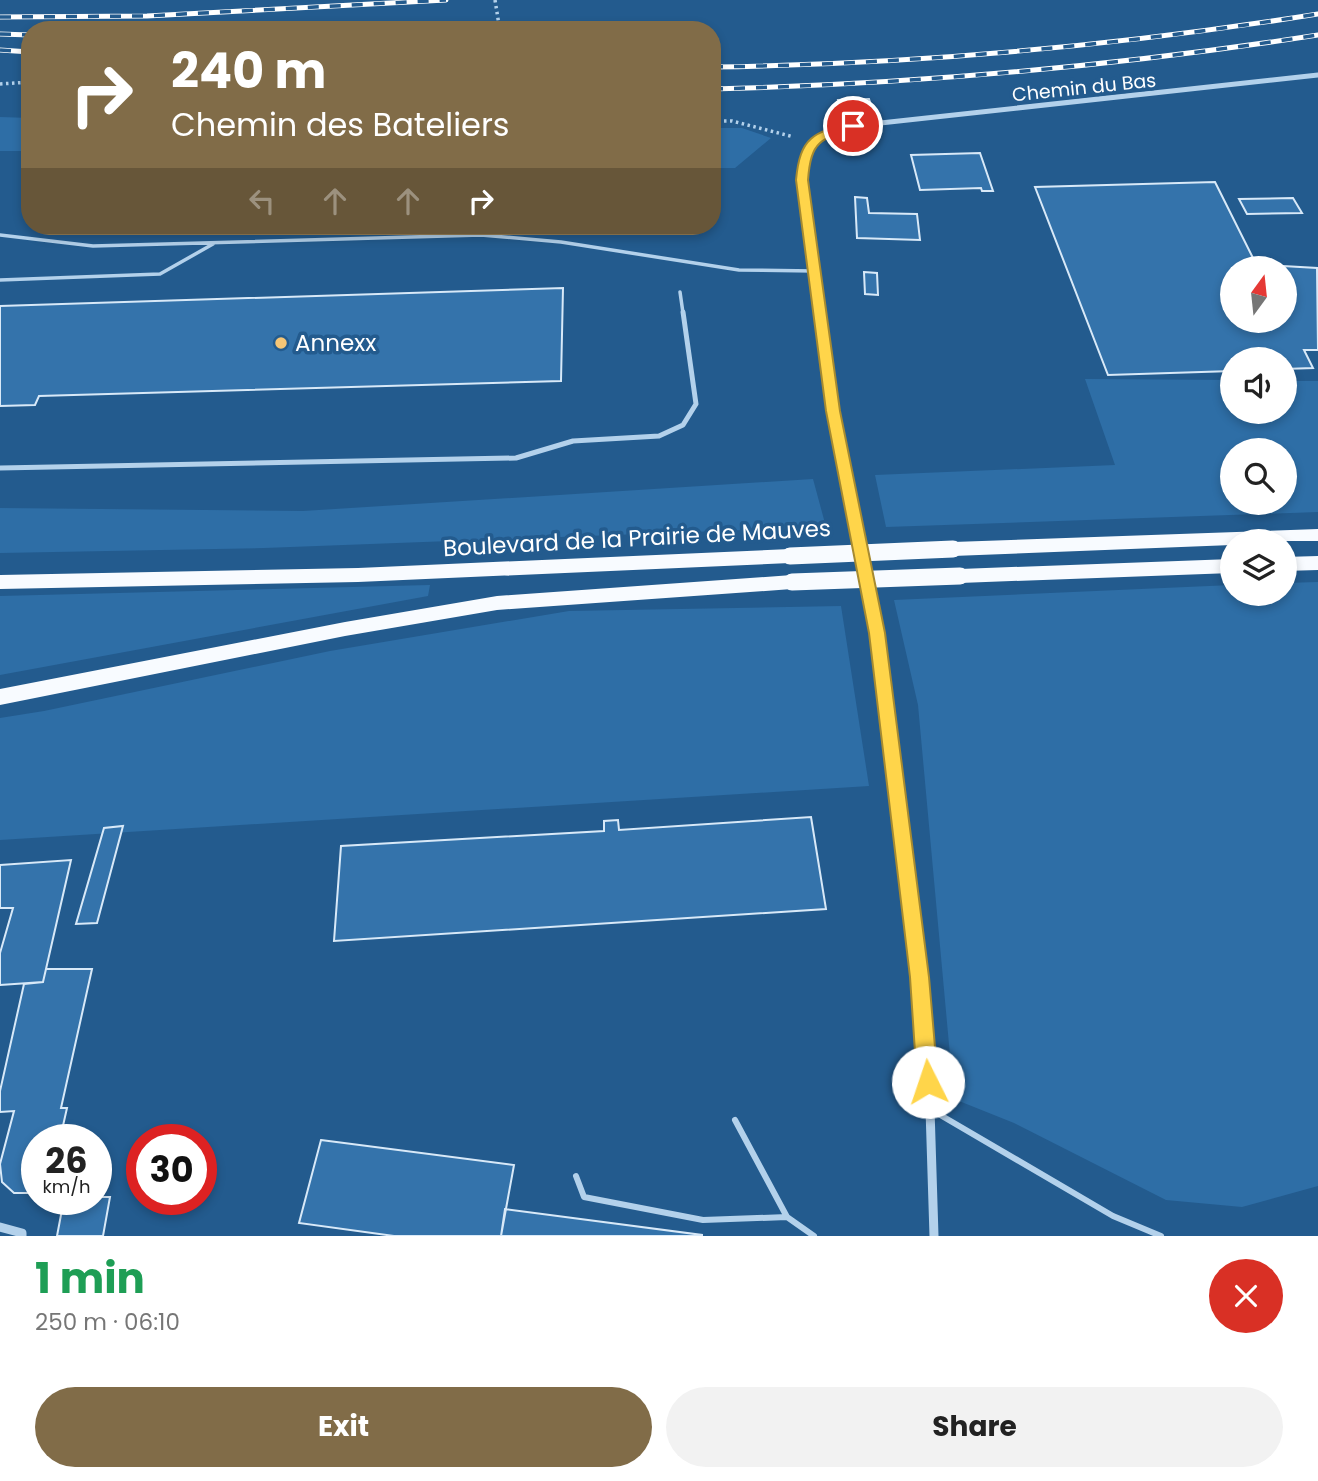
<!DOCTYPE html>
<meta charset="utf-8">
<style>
:root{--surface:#fff;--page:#f2f2f2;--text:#222;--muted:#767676;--accent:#816c48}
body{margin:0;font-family:Poppins,sans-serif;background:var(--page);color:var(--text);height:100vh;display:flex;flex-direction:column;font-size:26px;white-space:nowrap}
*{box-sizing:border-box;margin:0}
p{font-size:23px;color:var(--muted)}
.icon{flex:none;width:38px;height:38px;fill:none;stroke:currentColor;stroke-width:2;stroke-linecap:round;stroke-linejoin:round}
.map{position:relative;height:1236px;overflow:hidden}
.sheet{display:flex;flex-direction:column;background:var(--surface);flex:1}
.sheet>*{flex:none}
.guide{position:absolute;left:21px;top:21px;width:700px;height:214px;border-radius:28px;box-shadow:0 4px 10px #0003;background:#816c48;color:#fff;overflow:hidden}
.needle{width:46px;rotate:15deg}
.fabs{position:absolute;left:1220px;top:256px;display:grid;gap:14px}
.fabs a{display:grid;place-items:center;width:77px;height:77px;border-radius:50%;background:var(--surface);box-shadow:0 4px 10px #0003;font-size:35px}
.speed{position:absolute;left:21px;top:1124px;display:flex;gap:14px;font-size:35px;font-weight:700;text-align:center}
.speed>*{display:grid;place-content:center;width:91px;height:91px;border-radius:50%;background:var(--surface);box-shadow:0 4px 10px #0003;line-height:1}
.speed small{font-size:18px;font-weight:400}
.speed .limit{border:10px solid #d22;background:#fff;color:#111}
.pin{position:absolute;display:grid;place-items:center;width:60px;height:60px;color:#fff;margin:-30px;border:4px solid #fff;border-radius:50%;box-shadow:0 2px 7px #0007}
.me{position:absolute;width:77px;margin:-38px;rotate:356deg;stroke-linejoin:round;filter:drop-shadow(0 0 5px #0008)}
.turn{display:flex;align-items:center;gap:24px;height:147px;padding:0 35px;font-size:32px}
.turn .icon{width:91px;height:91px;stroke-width:2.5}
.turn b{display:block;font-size:49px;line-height:60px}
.lanes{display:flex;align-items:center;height:66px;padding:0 35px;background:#0003;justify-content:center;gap:35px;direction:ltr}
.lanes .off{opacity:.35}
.round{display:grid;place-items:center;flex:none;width:74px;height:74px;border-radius:37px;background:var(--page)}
.head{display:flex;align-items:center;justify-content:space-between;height:119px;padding:0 35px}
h1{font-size:42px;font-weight:700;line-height:52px;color:#1e9e55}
.cta{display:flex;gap:14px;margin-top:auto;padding:14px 35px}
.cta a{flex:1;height:80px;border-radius:42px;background:var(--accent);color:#fff;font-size:28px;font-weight:700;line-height:80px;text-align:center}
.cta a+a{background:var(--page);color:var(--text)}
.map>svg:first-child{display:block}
</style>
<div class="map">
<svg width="1318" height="1236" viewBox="0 0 1318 1236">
<rect width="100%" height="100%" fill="#235b8e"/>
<path fill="#2e6ea6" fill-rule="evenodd" d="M0,117L30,118V151H0Z
M712,128H742L771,138L735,168H712Z
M1085,379L1232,380V411H1284L1285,381H1318V512L886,527L875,475L1115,465ZM1232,450H1284V502H1232Z
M813,479L826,527L264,548L0,553V508L303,511Z
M1318,582V1186L1242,1207L1166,1200L1014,1123L954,1099L918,705L894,600L1232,585V593H1284L1285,583Z
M430,585L428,596L0,675V596Z
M841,606L869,786L0,840V718L44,711L330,651L569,611Z"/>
<path fill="#3473ab" stroke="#d8e9f8" stroke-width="2" d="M869,99L874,114L841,115L838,100Z
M980,153L993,191H982L981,188L920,190L911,155Z
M1215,182L1258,268H1232V320H1284V268H1267L1265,265L1317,268L1318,350H1304L1313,368L1284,369V359H1232V371L1108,375L1035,187Z
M855,197L867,198L869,213L917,214L920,240L857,238Z
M1293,198L1302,213L1247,214L1239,199Z
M864,272L877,273L878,295L865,294Z
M563,288L561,381L39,396L35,405L0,406V306Z
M811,817L826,909L334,941L341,846L604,831V821L618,820L619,830Z
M123,826L97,923L76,924L104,828Z
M71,860L43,982L0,985V953L13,908H0V865Z
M46,969H92L61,1108H67L60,1139H37V1193H14L2,1182L0,1164L14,1111L0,1112V1091L24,984L43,982Z
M321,1140L514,1165L501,1236H394L299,1223Z
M96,1197H110L103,1236H57L64,1199Z
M505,1209L702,1235V1236H501Z"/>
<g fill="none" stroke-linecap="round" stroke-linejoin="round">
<path stroke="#b3d1eb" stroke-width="3.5" stroke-dasharray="2.5 3.5" stroke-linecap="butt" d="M495,0L499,25L496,30
M0,84L30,82
M712,121H732L794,137"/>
<path stroke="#b3d1eb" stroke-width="3.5" d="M0,235L93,246L481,235L561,242L739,270L814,271
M0,280L160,274L213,244
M680,292L683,313"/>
<path stroke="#b3d1eb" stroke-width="5" d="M0,468L516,458L573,441L659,436L683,425L696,404L683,312"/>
<path stroke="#b3d1eb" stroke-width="6" d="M930,1109L1113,1216L1161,1236
M735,1120L787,1217L814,1236
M576,1176L584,1197L703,1220L787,1217"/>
<path stroke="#b3d1eb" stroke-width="5" d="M820,313C815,278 792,175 810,147C819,133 838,130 853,126L1318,75"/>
<path stroke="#b3d1eb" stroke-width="6" d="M820,312L833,411L877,633L887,717"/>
<path stroke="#b3d1eb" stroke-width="9" d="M887,715L919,977L930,1109L934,1236
M0,1227L22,1233V1236"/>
<path fill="#f8fbff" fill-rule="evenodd" d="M1318,529V541H1232V545L953,556L947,554L945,549L947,544L953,542Z
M790,549L796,551L798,556L796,561L790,563L358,582L0,589V575L358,568Z
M1318,556V570L1284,571V557Z
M1232,559V573L960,583L954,581L951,576L954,571L960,569Z
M792,575L798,577L801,582L798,587L792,589L497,610L345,636L0,705V689L345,622L497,596Z"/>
<g stroke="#fff" stroke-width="5">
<path id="rail" d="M0,17L147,16L446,0
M0,34L30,35
M0,50L30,52
M712,67C916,64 1117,46 1318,14
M712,89C916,84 1117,66 1318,35"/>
</g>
<use href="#rail" stroke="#235b8e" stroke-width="3.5" stroke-dasharray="11" stroke-linecap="butt"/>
<path stroke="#f8fbff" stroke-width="17" d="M790,556L953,549
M792,582L960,576"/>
</g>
<path fill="#ffd54a" stroke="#a68a30" stroke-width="2" d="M853,123L857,124V129C820,138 811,141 808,180L840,411L885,633L929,977L938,1082L935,1089L928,1092L920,1089L917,1082L910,977L869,633L826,411L796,180C800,137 813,132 853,123Z"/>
<circle fill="#f6c676" stroke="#235b8e" stroke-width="2.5" cx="281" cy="343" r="7"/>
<g text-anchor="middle" stroke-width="7" stroke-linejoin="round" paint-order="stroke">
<g font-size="19" fill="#fff" stroke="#235b8e">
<text transform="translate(1084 87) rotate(-6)" y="7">Chemin du Bas</text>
</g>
<g font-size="23" fill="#fff" stroke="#235b8e" text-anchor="start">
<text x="295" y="351">Annexx</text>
</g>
<g font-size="23" fill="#fff" stroke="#235b8e">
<text transform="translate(637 538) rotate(-3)" y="8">Boulevard de la Prairie de Mauves</text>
</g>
</g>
</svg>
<div class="fabs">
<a><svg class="needle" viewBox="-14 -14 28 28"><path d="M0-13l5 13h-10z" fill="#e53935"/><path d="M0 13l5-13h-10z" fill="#767676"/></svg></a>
<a><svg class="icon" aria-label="sound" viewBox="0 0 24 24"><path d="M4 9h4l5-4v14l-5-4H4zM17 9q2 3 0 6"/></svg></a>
<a><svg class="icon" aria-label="search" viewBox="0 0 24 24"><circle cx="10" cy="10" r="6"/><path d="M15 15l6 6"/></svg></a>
<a><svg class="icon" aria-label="layers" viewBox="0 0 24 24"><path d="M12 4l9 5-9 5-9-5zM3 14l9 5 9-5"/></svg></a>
</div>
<div class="speed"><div>26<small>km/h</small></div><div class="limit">30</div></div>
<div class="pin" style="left:853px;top:126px;background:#d93025"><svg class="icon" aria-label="arrive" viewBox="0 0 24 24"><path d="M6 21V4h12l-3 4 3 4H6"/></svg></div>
<svg class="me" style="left:928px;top:1082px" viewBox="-20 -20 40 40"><circle r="19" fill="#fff"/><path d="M0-13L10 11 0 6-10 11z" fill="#ffd54a"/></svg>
<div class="guide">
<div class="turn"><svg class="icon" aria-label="right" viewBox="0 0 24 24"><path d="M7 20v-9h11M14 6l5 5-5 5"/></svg><div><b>240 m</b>Chemin des Bateliers</div></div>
<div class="lanes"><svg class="icon off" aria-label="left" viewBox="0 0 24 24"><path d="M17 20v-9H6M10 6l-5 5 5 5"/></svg><svg class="icon off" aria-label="ahead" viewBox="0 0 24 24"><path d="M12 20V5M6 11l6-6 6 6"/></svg><svg class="icon off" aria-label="ahead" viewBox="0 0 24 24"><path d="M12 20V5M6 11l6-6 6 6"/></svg><svg class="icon" aria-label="right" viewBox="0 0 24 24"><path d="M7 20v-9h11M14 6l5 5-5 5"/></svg></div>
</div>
</div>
<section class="sheet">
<div class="head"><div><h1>1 min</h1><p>250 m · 06:10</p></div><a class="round" style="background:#d93025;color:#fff"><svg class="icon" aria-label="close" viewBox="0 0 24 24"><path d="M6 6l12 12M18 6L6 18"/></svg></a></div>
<div class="cta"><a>Exit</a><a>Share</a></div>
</section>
